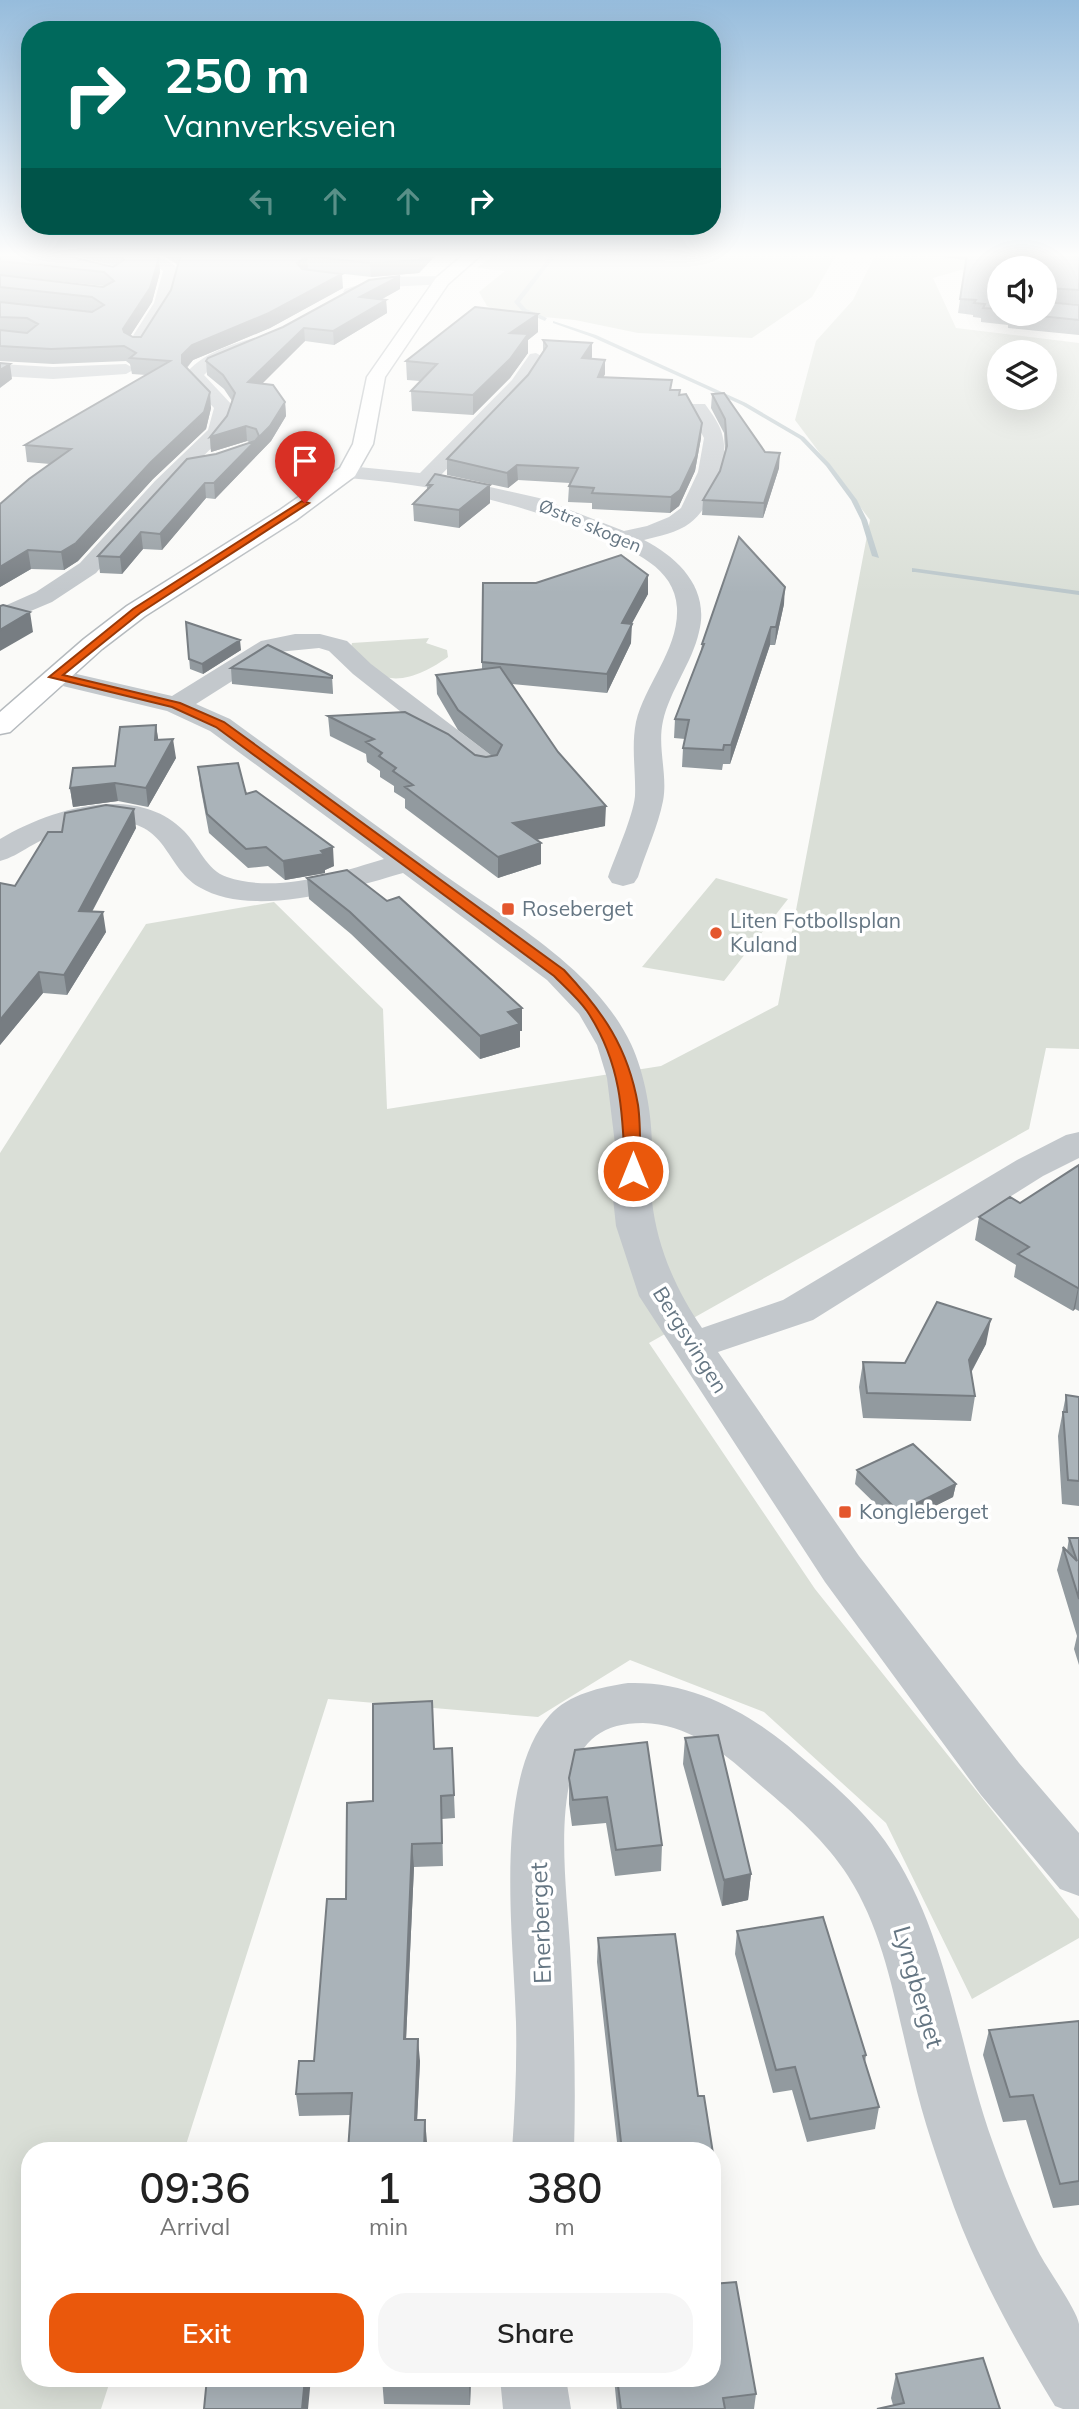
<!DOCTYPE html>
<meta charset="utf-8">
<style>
:root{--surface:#fff;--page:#f6f6f6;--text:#222;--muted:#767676;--accent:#ea580c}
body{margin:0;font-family:Mulish,sans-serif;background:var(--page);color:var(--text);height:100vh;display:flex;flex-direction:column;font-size:26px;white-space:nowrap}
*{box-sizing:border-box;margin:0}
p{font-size:23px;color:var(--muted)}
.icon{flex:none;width:38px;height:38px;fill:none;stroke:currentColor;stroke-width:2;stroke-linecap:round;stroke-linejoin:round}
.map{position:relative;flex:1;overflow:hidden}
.sheet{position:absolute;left:21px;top:2142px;width:700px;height:245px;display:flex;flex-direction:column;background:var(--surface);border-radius:28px;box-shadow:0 7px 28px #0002}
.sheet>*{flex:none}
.top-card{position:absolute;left:21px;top:21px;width:700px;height:214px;border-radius:28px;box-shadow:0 7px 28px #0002;background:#00695c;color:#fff;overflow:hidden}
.fabs{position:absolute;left:987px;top:256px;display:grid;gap:14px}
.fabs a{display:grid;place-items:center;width:70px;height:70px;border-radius:50%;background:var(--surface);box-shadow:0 7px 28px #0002;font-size:35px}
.pin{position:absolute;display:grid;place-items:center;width:60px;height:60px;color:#fff;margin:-72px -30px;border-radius:50% 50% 50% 0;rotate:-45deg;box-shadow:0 0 7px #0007}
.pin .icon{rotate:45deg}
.me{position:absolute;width:77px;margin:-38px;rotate:0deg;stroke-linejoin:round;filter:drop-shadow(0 0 5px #0008)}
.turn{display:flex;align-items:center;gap:24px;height:147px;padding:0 28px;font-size:32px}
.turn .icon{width:91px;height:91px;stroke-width:2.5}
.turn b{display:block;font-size:49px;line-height:60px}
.lanes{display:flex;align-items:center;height:66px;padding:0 28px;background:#0003;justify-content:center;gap:35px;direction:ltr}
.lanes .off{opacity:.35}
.eta{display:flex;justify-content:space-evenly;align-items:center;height:119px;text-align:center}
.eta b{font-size:42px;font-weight:600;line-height:49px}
.cta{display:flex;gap:14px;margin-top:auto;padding:14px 28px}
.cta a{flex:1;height:80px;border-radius:28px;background:var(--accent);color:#fff;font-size:28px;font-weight:600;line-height:80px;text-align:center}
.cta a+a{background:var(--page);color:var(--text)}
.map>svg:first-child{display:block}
</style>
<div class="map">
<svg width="1079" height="2409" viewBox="0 0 1079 2409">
<rect width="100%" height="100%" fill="#fafaf8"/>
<path fill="#dadfd7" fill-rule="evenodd" d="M494,255H836L812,297L752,338L638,333L575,320L503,313L487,306L479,292L505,271L477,268Z
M875,255H962L992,261L933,278L956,328L1079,343V1049L1046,1048L1029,1129L649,1343L815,1589L1079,1919V1938L972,1999L886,1823L764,1712L630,1660L538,1717L328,1699L184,2151H30V2378H111L101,2409H0V1153L146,924L274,902L383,1009L387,1109L661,1066L778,1005L870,520L795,420L816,341L853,300ZM999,352H1045V397H999Z
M429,638L426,643L447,650L448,657C428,671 399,687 376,673C366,667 358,658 350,651L352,643Z
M716,878L788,899L724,981L642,967Z"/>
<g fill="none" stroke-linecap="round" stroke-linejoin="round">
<path fill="#bbc7cb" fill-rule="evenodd" d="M551,255H556L520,302L526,309L547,318L545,321L522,311L514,302Z
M553,321L596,335L746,403L804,437L830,464L857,500L867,520L879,558L872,556L861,520L851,500L826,466L800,439L742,405L592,337L553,323Z
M912,568L1079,591V595L915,572H912Z"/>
<g stroke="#b5babe" stroke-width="3">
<path id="major" d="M463,255H481L448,284L385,377L373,444L355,476L296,520L145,616L102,649L10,732L0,734V712L84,639L127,606L280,510L340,468L353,444L367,377L436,278Z"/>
</g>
<path fill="#c3c8cc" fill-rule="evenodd" d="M128,255C148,255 165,254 179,270L170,303L142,349L136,350L127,345L154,303L163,271L155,265Z
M442,276L448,278L450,281L448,284L385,287L351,297L343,292L345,289L384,277Z
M254,338L260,339L263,343L260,347L211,368L204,375L234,407L231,424L223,437L169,489L96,573L52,602L0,624V608L36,592L80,563L155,481L208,430L214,408L187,379L185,375C199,355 231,344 254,338Z
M536,353L545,358L526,388L440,476L539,498L624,531L647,526L669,517L681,508L698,472L704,438L688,408L691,404H705C712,414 721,425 723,438C729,464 711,507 690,523C677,533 659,536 644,540C679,558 710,589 699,632C692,663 670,690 663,721C657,747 668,775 663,801C658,826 646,852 638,877L634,883L623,886L612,883L608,877C615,856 633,817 635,796C636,772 631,747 636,722C645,684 679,649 677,608C675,567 632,551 600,537C516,500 439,486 348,478L341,476L338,472L341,468L348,466L420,473L512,380L530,354Z
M0,364L53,367L126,364L135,369L126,374L53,379L0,376Z
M295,634H320L347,641L371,664L492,756L496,762L492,768L482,770L472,768L353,674L329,651L319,648L278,652L196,704L230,719C300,770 370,821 440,872C507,920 595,968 631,1044C645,1074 652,1115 652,1148C652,1165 650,1183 652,1201C657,1247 676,1290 702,1328L783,1300L1017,1160L1066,1135L1079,1132V1158L1043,1176L813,1320L718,1352L859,1556L1019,1763L1079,1833V1896L1060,1889L981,1795L825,1582L639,1296L616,1226L613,1198L615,1144L607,1078L597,1045L579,1014L547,980L403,873C348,889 253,919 199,887C163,865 169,820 109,821C81,822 53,833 29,847C19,853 11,858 0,861V839C50,809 136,782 184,831C199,846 206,870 227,877C277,894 337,873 384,859L210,731L167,711L46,682L42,677L46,672L55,669L172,696L261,641Z
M628,1683C688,1681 741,1708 787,1745C821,1774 859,1804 885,1841C948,1930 957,2043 993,2143C1006,2180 1020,2216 1038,2251C1046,2267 1077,2310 1079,2324C1079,2351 1079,2382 1079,2409H1063L1055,2406C1016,2342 980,2277 954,2207C939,2164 923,2120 913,2075C896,2009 886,1935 848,1876C824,1838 786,1807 752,1778C721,1750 686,1724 643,1723C604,1723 581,1739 571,1777C558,1827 567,1895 570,1947C574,2015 576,2082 574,2151H512C515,2108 517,2065 516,2022C514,1939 492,1780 550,1715C569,1694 601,1687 628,1683Z
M500,2378H566L571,2409H503Z"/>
<use href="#major" fill="#fff" fill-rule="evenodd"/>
</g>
<path fill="#929a9f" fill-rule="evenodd" d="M0,255L113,267L114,266L72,255H152L159,258L160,272L152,302L130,336L133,337H141L171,290L178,266L175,263L163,256L159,255H436L419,273L371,277L319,271L343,288L270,328L193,360L187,368L211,408L206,429L153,479L78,561L64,570L31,569L0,587L50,464L27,462L25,445L146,375L132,374L130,364L126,361L53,364L0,361V302L93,311L0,302V275L103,287L105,286L0,275Z
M924,255H1079V304L1060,303L1079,305V335L1008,328V325L981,322V318L973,317V315L958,313L966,260ZM999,268L1045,313H999Z
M400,289L381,299L386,300L387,313L334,345L305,341L262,383L285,402L286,416L271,441L215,499L206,498L162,550L143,549L122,574L100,573L98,556L216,454L251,443L247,441L211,452L210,437L227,416L232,401L224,389L207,375L206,361Z
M538,332L528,340V353L510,378L473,415L412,411L411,391L420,381L407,380L406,361Z
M543,340L592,357L591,359L605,360V374L603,377L672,390H680V394L701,438L695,471L679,506L670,513L592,509V503L568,502L569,486L570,483L518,480L508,488L447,475V459L528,375L543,352Z
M712,394L779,468L763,518L702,515L703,500L720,471L725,450L724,433L711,408Z
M435,474L490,503L459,528L414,521L413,504L427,490V485Z
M648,575V594L631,624V643L607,693L512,684L605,826L536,840L541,864L498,878L405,808V799L394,792V786L380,777V771L367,762L366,754L330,736L328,716L486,757L492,756L458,730L437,694L436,675L482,669V662L536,583Z
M784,604L775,645H770L730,764H723L722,770L682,767L683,748L685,739L674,738L675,719L701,651L702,644Z
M186,622L241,650L203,674L190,669Z
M231,668L332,676L333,692V694L232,684Z
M156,725L158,740L176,758L148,807L118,801L73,807L70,788L115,766Z
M198,767L246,794L334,866L325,870V873L285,880L268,866L248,868L209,833L200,785Z
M136,828L92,912L106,932L67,995L43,993L0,1045V883L15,886L62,832Z
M307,878L522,1031H520V1047L480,1059L351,934L309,899Z
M1079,1165V1311L1075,1309L1073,1311L1014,1277L1016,1265L975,1240L979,1217L1020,1203Z
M986,1344L971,1373L975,1396L971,1421L863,1418L859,1387L863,1362L905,1363Z
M1066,1395L1079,1397V1506L1062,1504L1058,1436Z
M857,1470L956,1484L953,1497L897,1525L855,1484Z
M1069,1538H1079V1665L1074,1649L1077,1636L1057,1570L1063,1547L1067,1551Z
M685,1738L751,1874L748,1900L722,1906L683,1764Z
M452,1748L455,1818L442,1819L443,1866L414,1867L406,2039L420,2061L417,2120H425L426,2151H348L350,2115L299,2116L296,2094L314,2061L373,1801L434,1749Z
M575,1750L662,1845L661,1871L615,1876L606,1823L572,1826L569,1804V1778Z
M737,1931L866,2055L865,2063L879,2107L875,2129L807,2142L792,2090L773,2093L735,1954Z
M675,1934L698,2096H704L715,2166L712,2189V2151H618L597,1962L598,1938Z
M1079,2021V2205L1053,2208L1026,2120L1003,2122L983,2055L989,2030Z
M896,2374L1000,2409L893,2405L891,2398Z
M382,2378H471L470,2405L384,2404Z
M614,2378H712L756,2394L754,2409H617Z"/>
<path fill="#777d82" d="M423,255H436L419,273L371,277L370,263Z
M307,256L308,270L298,276L297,263Z
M159,258L160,272L152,302L125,344L123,329Z
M342,274L343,288L270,328L193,360L184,370L182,363V355L192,345Z
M400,276V289L361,311L360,297Z
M386,300L387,313L334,345L333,331Z
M538,314V332L528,340V353L510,378L473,415V395L510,333Z
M304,328L305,341L250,396L248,382Z
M592,343V357L581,373L582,358Z
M605,360V374L597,391L598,377Z
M10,364L12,379L0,388V370Z
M210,392L211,408L206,429L153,479L78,561L64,570L61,552Z
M285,402L286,416L271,441L215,499L214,483L270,426Z
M702,423L701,438L695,471L679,506L670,513L671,497Z
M246,426L247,441L211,452L210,437Z
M780,453L779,468L763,518L764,503Z
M517,465L518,480L508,488L507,473Z
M205,483L206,498L162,550L160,534Z
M490,485V503L459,528V510Z
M141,532L143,549L122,574L120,557Z
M28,550L31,569L0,587V567Z
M648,575V594L622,642V623Z
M785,587L784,604L775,645L776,627Z
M30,612L33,632L0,651V630Z
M632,624L631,643L607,693V674Z
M771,627L770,645L730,764L731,745Z
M240,640L241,650L203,674L202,664Z
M156,725L159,744L155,740Z
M173,739L176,758L148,807L146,788Z
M115,783L118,801L73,807L70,788Z
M606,806L605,826L514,844L513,823Z
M134,809L136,828L82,930L79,911Z
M541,843V864L498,878V857Z
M333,847L334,866L325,870V873L285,880L283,861Z
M103,912L106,932L67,995L64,975Z
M39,972L43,993L0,1045V1020Z
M522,1008V1031H520V1047L480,1059V1036L508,1012Z
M1079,1287L1075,1309L1073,1311L1078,1288Z
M991,1319L986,1344L964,1385L969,1360Z
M956,1484L953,1497L897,1525L899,1512Z
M412,1844L414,1867L405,2062L404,2039Z
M751,1874L748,1900L722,1906L724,1880Z
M418,2039L420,2061L416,2142L415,2120Z
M425,2120L427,2142L426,2151H424Z
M305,2378H311L308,2409H302Z
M469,2378H471L470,2405L469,2384Z"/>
<path fill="#aab3b9" stroke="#777d82" stroke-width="2" d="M0,255H64L113,267L124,260L121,255H152L159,258L150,288L123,329L124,332L133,337H141L171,290L180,257L179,255H423L419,260L370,263L307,256L297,263L302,269L342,274L269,313L192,345L182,355V363L210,392L204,412L151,462L76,543L61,552L28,550L0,567V504L29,479L71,449L25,445L170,361L130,358L136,353L124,346L51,349L0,346V330L27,333L38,324L27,318L0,317V302L92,312L104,305L92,297L0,287V275L103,287L114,281L104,272L0,261Z
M967,255H1079V290L1047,288L1045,292V268H999V309L983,308L985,304L974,303L976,300L960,299Z
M400,276L360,297L386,300L333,331L304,328L248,382L273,385L285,402L270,426L214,483H205L160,534L141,532L120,557L98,556L187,459L216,454L255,441L259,436L256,429L246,426L210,437L227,416L235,393L223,375L206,361L208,358L283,327L369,280Z
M1045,302L1079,305V320L1012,313H1045Z
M475,307L538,314L510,333L528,334L510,359L473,395L411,391L437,364L406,361Z
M543,340L592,343L582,358L605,360L598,377L672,380L670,390H680L679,395L686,394L702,423L696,456L680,490L671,497L592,493L594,488L569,486L578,468L517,465L507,473L447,459L528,375L547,346Z
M0,363L10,364L0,370Z
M724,393L765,452L780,453L764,503L703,500L720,471L727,446L725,419L712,394Z
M435,474L490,485L459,510L413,504L432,485H427Z
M739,537L785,587L776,627H771L731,745H724L723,750L683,748L689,720L675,719L704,644H702Z
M621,555L648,575L622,623L632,624L607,674L482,662L483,583H536Z
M3,605L30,612L0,630V606Z
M186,622L240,640L202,664L189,659Z
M268,645L332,676V678L231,668Z
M500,667L558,752L606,806L513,823L541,843L498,857L405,787L413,785L393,771L396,768L379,756L382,753L366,742L374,739L328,716L405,712L448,734L475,755L486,757L497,755L502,745L458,710L436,675Z
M156,725L155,740L173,739L146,788L115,783L70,788L73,768L115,766L120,727Z
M238,763L246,794L256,791L333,847L321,851L324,854L283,861L266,847L246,849L207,814L198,767Z
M106,805L134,809L79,911L103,912L64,975L39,972L0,1020V883L15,886L48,832H62L65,813Z
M347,870L387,901L399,897L522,1008L508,1012L520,1024L480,1036L350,912L307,878Z
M1079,1165V1287L1078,1288L1018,1254L1029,1247L979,1217L1010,1197L1020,1203Z
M937,1302L991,1319L969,1360L975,1396L867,1393L863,1362L905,1363Z
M1066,1395L1079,1397V1481L1068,1480L1063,1412H1067Z
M913,1444L956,1484L899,1512L857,1470Z
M1069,1538H1079V1599L1063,1547L1077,1561Z
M432,1701L434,1749L452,1748L454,1795L441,1796L442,1843L412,1844L404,2039H418L415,2120H425L424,2151H348L352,2093L296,2094L299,2061H314L327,1899H346L347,1803L373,1801V1704Z
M718,1735L751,1874L724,1880L685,1738Z
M647,1742L662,1845L616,1850L607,1797L573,1800L569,1778L575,1750Z
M823,1917L866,2055L863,2056L879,2107L810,2119L795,2067L776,2070L737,1931Z
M675,1934L698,2096H704L715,2166H712V2151H622L598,1938Z
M1079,2021V2181L1060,2184L1033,2095L1010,2097L989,2030Z
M736,2282L756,2394L723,2398L725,2409H621L617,2378H712V2284Z
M983,2358L1000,2409H877L904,2403L896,2374Z
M207,2378H305L302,2409H204Z
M382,2378H469V2384H381Z"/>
<linearGradient id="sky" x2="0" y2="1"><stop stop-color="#96bcdc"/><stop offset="0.43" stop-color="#fdfdfc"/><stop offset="1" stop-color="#fdfdfc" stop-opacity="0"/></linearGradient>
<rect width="1079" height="593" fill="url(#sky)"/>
<path fill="#ea580c" stroke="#983908" stroke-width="2" d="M302,501L309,503L140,613L63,675L180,703L224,722L564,970C603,1012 628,1047 638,1105C641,1126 640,1150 640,1171L638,1174H627L625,1171C623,1112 621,1062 587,1011C578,998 565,987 554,976L216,727L172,707L49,677L133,609Z"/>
<g fill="#e4572e" stroke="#fff" stroke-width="2.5">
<rect x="501" y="902" width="14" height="14" rx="3.5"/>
<circle cx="716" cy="933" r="7"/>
<rect x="838" y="1505" width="14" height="14" rx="3.5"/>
</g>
<g text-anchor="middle" stroke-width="7" stroke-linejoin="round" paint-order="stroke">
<g font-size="18" fill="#657683" stroke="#fff">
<text transform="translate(590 526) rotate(23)" y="6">Østre skogen</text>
</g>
<g font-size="21" fill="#657683" stroke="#fff" text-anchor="start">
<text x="522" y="916">Roseberget</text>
<text x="730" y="928">Liten Fotbollsplan<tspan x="730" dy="24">Kuland</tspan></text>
<text x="859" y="1519">Kongleberget</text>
</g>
<g font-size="21" fill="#657683" stroke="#fff">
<text transform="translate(690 1340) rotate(58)" y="7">Bergsvingen</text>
</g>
<g font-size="24" fill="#657683" stroke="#fff">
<text transform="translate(541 1923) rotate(-92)" y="8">Enerberget</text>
<text transform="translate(918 1987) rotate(74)" y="8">Lyngberget</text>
</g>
</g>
</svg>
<div class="fabs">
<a><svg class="icon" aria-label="sound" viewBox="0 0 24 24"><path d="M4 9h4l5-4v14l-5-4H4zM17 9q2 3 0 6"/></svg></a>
<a><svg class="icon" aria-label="layers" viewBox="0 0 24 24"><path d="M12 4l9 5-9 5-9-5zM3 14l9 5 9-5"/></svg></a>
</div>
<div class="pin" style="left:305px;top:503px;background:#d93025"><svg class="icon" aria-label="arrive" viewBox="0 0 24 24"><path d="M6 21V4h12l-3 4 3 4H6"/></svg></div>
<svg class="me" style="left:633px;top:1171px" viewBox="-20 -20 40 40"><circle r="17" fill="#ea580c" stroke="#fff" stroke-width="3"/><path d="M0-11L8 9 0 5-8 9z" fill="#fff"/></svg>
<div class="top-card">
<div class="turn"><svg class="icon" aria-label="right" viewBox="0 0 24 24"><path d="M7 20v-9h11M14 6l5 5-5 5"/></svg><div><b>250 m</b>Vannverksveien</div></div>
<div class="lanes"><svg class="icon off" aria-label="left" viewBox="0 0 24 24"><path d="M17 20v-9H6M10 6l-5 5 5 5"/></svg><svg class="icon off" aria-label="ahead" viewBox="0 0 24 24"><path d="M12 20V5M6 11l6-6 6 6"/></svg><svg class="icon off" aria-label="ahead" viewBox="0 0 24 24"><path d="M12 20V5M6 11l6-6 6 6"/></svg><svg class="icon" aria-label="right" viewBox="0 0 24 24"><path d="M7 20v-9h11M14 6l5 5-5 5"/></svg></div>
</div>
<section class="sheet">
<div class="eta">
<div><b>09:36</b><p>Arrival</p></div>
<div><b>1</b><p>min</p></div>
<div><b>380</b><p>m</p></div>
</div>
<div class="cta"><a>Exit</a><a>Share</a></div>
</section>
</div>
